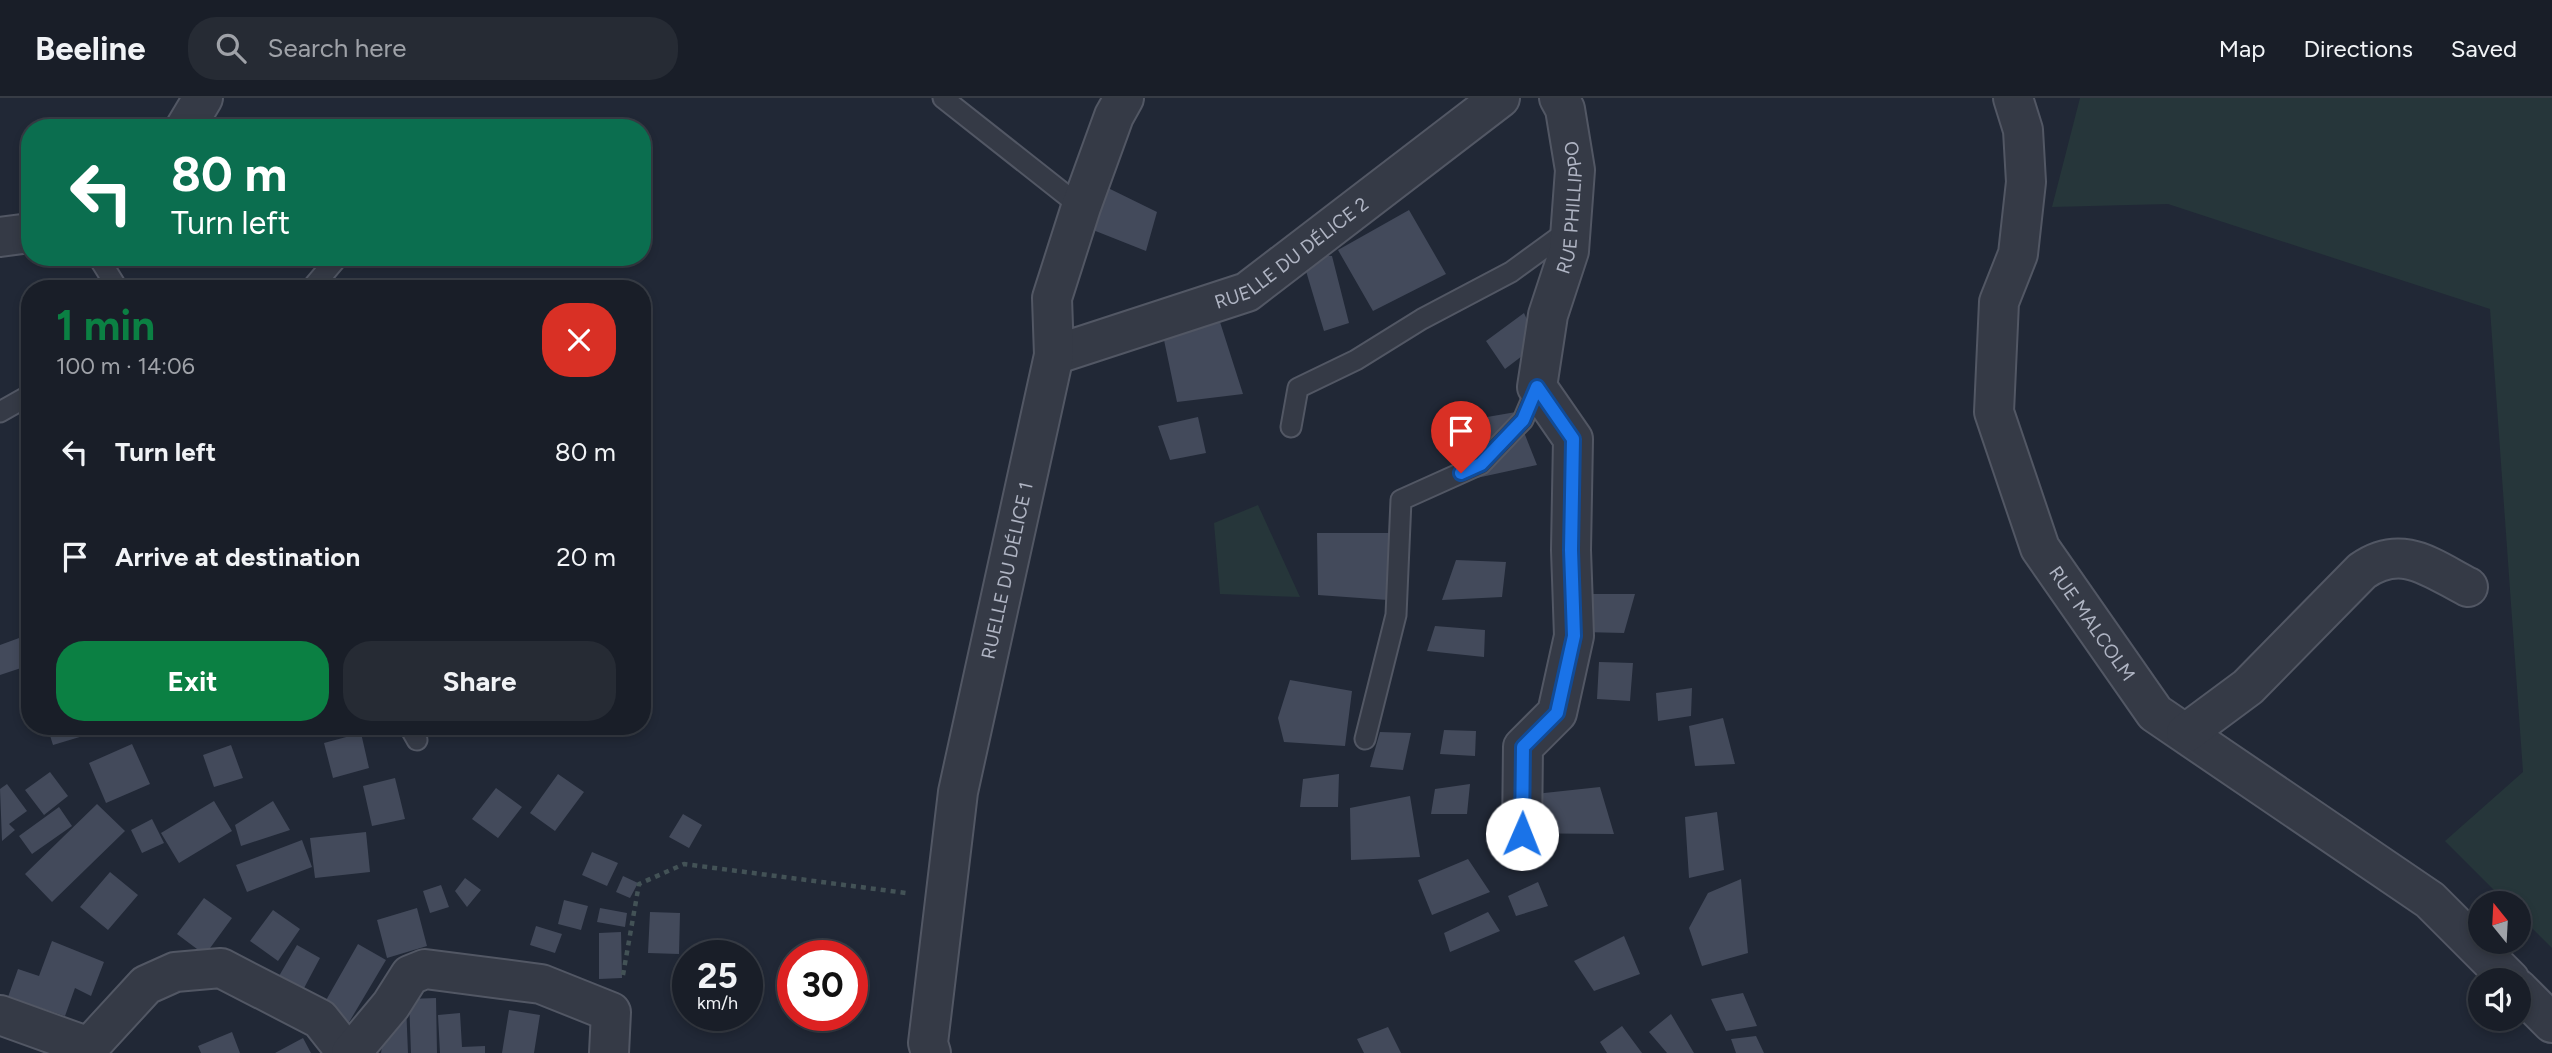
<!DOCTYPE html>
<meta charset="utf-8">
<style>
:root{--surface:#191e28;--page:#262b34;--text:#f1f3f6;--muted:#9fa2a8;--line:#373c45;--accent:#0b8043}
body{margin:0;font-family:Figtree,sans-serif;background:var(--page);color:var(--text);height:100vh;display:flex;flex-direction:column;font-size:26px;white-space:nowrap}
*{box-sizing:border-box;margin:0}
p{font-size:23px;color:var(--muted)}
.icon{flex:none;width:38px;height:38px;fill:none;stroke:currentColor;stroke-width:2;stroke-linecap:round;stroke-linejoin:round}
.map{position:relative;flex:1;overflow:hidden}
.drawer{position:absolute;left:21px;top:182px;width:630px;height:455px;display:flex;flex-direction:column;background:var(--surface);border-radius:28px;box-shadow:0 4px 10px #0003,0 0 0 2px var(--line)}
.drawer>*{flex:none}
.guide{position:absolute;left:21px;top:21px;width:630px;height:147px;border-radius:28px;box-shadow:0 4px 10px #0003,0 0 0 2px var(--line);background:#0b6e4f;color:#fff;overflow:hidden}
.needle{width:46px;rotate:342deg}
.controls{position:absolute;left:2468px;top:793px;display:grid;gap:14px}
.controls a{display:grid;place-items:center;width:63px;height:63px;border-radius:50%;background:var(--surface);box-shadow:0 4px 10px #0003,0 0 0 2px var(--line);font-size:35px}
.speed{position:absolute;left:672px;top:842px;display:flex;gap:14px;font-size:35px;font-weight:700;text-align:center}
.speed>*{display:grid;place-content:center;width:91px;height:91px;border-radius:50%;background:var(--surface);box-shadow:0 4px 10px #0003,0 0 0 2px var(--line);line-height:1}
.speed small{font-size:18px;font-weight:400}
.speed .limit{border:10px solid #d22;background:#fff;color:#111}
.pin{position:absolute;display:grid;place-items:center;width:60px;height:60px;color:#fff;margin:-72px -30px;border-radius:50% 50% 50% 0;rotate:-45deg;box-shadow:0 0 7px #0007}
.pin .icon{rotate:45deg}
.me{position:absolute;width:77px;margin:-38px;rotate:1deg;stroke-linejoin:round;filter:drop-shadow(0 0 5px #0008)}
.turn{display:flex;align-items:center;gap:24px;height:147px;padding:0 35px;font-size:32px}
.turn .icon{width:91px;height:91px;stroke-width:2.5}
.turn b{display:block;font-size:49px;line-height:60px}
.round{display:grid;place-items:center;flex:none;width:74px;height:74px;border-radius:28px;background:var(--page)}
.head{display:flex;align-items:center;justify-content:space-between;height:119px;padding:0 35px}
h1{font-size:42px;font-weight:700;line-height:52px;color:var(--accent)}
.action{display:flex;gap:14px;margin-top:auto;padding:14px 35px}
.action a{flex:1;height:80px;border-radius:28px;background:var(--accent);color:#fff;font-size:28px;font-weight:700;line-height:80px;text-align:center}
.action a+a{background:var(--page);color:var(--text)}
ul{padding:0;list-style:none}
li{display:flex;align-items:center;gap:21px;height:105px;padding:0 35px}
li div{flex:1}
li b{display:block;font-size:26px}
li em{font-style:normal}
header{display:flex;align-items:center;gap:42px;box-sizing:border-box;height:98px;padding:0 35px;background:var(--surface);border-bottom:2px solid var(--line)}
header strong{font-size:33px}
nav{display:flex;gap:38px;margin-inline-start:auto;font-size:24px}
.search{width:490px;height:63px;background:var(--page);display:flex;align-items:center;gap:18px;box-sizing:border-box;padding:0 24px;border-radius:28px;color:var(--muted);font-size:26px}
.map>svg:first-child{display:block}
</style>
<header>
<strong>Beeline</strong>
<div class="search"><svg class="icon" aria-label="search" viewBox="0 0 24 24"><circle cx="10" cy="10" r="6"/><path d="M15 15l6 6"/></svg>Search here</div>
<nav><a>Map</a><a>Directions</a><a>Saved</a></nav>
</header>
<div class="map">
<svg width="2552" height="955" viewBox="0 0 2552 955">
<rect width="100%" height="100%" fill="#212836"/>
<path fill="#26363a" d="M2080,0H2552V850L2518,816V805H2507L2445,743L2523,674L2490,211L2168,106L2052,109Z
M1258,407L1300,499L1220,496L1214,425Z"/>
<path fill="#434a5b" d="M1104,88L1157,114L1146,153L1093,132Z
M1409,112L1446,176L1373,213L1338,152Z
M1317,157L1332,158L1349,225L1324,233L1306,173V169Z
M1524,215L1538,246L1505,271L1486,243Z
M1220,224L1243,296L1177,304L1164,242L1170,237Z
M1516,314L1537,367L1472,381L1464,323Z
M1198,319L1206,355L1170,362L1158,328Z
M1317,435H1389L1388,502L1318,497Z
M1456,462L1506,464L1502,499L1442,502Z
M1587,496H1635L1624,535L1583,534Z
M1435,528L1485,532L1484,559L1427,553Z
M30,536V567L0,577V547Z
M1599,564L1633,565L1630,603L1597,601Z
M30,577V602L20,581Z
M1290,582L1352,593L1345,648L1284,644L1278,620Z
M1692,590L1691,618L1658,623L1656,595Z
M1723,620L1735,666L1695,668L1689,628Z
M47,628H80L83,638L53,647Z
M196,628H229V629L200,639Z
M1444,632L1476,633L1475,658L1440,656Z
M1380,634L1411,635L1403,672L1370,669Z
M361,635L369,670L333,680L324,645Z
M132,646L150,686L106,705L89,665Z
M231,647L243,680L214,689L203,657Z
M50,674L68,698L44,717L25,692Z
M558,676L584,694L555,733L530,715Z
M1339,676L1338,709H1300L1303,681Z
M395,680L405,721L372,728L363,688Z
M7,686L27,713L9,726L15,732L2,743L0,691Z
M1470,686L1467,716H1431L1435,691Z
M1600,689L1614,736L1505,735L1535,696Z
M496,690L522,709L498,740L472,721Z
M1410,698L1420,759L1351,762L1350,710Z
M214,703L232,733L179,765L161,735Z
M273,703L290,732L241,748L235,727Z
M97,706L125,733L52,804L25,776Z
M59,709L72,728L32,756L19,738Z
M1717,714L1724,772L1689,780L1685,719Z
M683,716L702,727L689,750L669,739Z
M152,721L164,745L142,755L131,732Z
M366,734L370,774L315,780L310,740Z
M302,742L312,769L247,794L236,767Z
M592,754L618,765L607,788L582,777Z
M1468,761L1490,794L1432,817L1418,782Z
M110,774L138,797L108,832L80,809Z
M623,778L638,785L630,800L616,794Z
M465,780L481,792L467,809L455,793Z
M1741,781L1748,855L1702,868L1689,830L1708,795Z
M1538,784L1548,808L1516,818L1508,798Z
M441,787L449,809L430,815L423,793Z
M204,800L232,820L205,857L177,836Z
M564,802L588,808L581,832L558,826Z
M417,810L427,848L387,860L377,822Z
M600,810L627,815L625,829L597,824Z
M273,812L300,831L278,863L250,843Z
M650,814L680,815L679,856L648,855Z
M1488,814L1500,833L1450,854L1444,835Z
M536,828L562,836L555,855L530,847Z
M621,834L622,880L599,881V835Z
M1624,838L1640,876L1594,893L1574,863Z
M52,843L104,864L91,898L75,890L65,918L8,899L18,871L39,878Z
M358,846L386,862L348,926L321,911Z
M297,847L320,860L303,892L279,878Z
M1743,895L1757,928L1726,933L1711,901Z
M436,900L437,955H411L409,901Z
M406,906L408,955H381L382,948Z
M509,912L540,917L534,955H502Z
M460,915L462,949L485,948V955H440L438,917Z
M1671,916L1694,955H1667L1649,934Z
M1622,928L1642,955H1607L1600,944Z
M1388,929L1401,955H1364L1357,941Z
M232,934L240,955H201L198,948Z
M1756,938L1764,955H1736L1731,941Z
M303,940L311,955H275Z"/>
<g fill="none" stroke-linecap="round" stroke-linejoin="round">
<g stroke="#525764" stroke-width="23">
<path id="service" d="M943,0L1081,109
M98,159L118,191
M311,191L338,159
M0,314L30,297
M1291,329L1298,290L1356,262L1422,221L1511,174L1570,131
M409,628L417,642
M1365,641L1396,517L1401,402L1481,366L1523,322L1537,289"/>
</g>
<g stroke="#525764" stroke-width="42">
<g id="minor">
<path id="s1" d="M2013,0L2023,32L2026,84L2018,156L1999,204L1994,314L2040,450L2155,615L2430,802L2510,882"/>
<path d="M185,30L203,0"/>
<path d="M0,139L30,135"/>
<path id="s2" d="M1054,257L1247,194L1500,0"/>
<path d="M2186,635L2248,589L2362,473C2402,445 2431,470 2468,489"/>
<path id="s3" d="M1522,736L1523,649L1557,615L1574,538L1571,452L1573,341L1537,289L1548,217L1569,153L1575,72L1565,11L1559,0"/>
<path d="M2518,891L2552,925"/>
<path d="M0,917L89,949L146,887L175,874L221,870L320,921L347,955"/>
<path d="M351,955L391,907L410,877L425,871L541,886L611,914L609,955"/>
<path id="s4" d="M931,955L928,945L958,694L1054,257L1052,200L1081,109L1114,18L1124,0"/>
</g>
</g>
<path stroke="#435256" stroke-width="4.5" stroke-dasharray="5 5" stroke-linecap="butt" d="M623,877L639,786L684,766L906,795"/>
<use href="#service" stroke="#353a46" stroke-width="19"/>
<use href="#minor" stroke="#353a46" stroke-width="38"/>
</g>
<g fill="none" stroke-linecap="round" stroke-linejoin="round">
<g stroke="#114b97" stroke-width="18">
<path id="route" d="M1461,375L1481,366L1523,322L1537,289L1573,341L1571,452L1574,538L1557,615L1523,649L1522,736"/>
</g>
<use href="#route" stroke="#1a73e8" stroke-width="12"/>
</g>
<g text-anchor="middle" stroke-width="7" stroke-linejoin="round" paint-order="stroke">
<g font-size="19" fill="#afb4c3" stroke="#1a1f2b">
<text dy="7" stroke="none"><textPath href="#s3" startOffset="658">RUE PHILLIPPO</textPath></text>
<text dy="7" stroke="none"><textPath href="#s2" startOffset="261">RUELLE DU DÉLICE 2</textPath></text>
<text dy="7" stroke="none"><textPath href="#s4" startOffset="490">RUELLE DU DÉLICE 1</textPath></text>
<text dy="7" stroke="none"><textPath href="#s1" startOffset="555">RUE MALCOLM</textPath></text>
</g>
</g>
</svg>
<div class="controls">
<a><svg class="needle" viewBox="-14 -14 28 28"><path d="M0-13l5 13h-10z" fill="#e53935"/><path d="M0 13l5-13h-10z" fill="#9fa2a8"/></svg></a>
<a><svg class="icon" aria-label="sound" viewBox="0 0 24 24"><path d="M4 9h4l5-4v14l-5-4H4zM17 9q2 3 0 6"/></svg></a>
</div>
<div class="speed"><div>25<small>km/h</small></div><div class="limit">30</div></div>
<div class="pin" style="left:1461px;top:375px;background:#d93025"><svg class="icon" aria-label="arrive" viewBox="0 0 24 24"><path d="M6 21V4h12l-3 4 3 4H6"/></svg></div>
<svg class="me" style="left:1522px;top:736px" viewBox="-20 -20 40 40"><circle r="19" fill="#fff"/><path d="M0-13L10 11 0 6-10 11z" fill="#1a73e8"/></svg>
<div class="guide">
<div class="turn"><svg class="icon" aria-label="left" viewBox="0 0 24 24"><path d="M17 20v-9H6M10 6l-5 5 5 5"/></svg><div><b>80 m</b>Turn left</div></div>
</div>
<section class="drawer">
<div class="head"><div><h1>1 min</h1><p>100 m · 14:06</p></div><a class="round" style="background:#d93025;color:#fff"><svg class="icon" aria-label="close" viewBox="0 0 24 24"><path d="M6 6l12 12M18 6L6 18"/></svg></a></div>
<ul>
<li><svg class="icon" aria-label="left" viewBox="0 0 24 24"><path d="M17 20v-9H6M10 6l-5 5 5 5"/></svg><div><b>Turn left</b></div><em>80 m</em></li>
<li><svg class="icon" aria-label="arrive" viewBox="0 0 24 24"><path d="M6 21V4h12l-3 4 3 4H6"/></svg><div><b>Arrive at destination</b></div><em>20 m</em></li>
</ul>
<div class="action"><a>Exit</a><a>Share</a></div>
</section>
</div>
